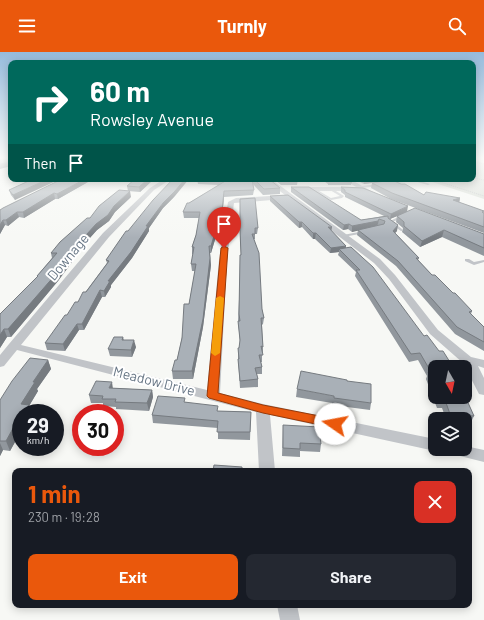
<!DOCTYPE html>
<meta charset="utf-8">
<style>
:root{--surface:#171b24;--page:#242831;--text:#f1f3f6;--muted:#9ea1a6;--accent:#ea580c}
body{margin:0;font-family:Barlow,sans-serif;background:var(--page);color:var(--text);height:100vh;display:flex;flex-direction:column;font-size:15px;white-space:nowrap}
*{box-sizing:border-box;margin:0}
p{font-size:13px;color:var(--muted)}
.icon{flex:none;width:22px;height:22px;fill:none;stroke:currentColor;stroke-width:2;stroke-linecap:round;stroke-linejoin:round}
.map{position:relative;flex:1;overflow:hidden}
.panel{position:absolute;left:12px;top:416px;width:460px;height:140px;display:flex;flex-direction:column;background:var(--surface);border-radius:8px;box-shadow:0 2px 10px #0003}
.panel>*{flex:none}
.hud{position:absolute;left:8px;top:8px;width:468px;height:122px;border-radius:8px;box-shadow:0 2px 10px #0003;background:#00695c;color:#fff;overflow:hidden}
.needle{width:26px;rotate:171deg}
.tools{position:absolute;left:428px;top:308px;display:grid;gap:8px}
.tools a{display:grid;place-items:center;width:44px;height:44px;border-radius:8px;background:var(--surface);box-shadow:0 2px 10px #0003;font-size:20px}
.speed{position:absolute;left:12px;top:352px;display:flex;gap:8px;font-size:20px;font-weight:700;text-align:center}
.speed>*{display:grid;place-content:center;width:52px;height:52px;border-radius:50%;background:var(--surface);box-shadow:0 2px 10px #0003;line-height:1}
.speed small{font-size:10px;font-weight:400}
.speed .limit{border:6px solid #d22;background:#fff;color:#111}
.pin{position:absolute;display:grid;place-items:center;width:34px;height:34px;color:#fff;margin:-41px -17px;border-radius:50% 50% 50% 0;rotate:-45deg;box-shadow:0 0 4px #0007}
.pin .icon{rotate:45deg}
.me{position:absolute;width:44px;margin:-22px;rotate:282deg;stroke-linejoin:round;filter:drop-shadow(0 0 3px #0008)}
.turn{display:flex;align-items:center;gap:14px;height:84px;padding:0 16px;font-size:18px}
.turn .icon{width:52px;height:52px;stroke-width:2.5}
.turn b{display:block;font-size:28px;line-height:34px}
.then{display:flex;align-items:center;height:38px;padding:0 16px;background:#0003;gap:8px;font-size:15px}
.round{display:grid;place-items:center;flex:none;width:42px;height:42px;border-radius:8px;background:var(--page)}
.overview{display:flex;align-items:center;justify-content:space-between;height:68px;padding:0 16px}
h1{font-size:24px;font-weight:700;line-height:30px;color:var(--accent)}
.cta{display:flex;gap:8px;margin-top:auto;padding:8px 16px}
.cta a{flex:1;height:46px;border-radius:8px;background:var(--accent);color:#fff;font-size:16px;font-weight:700;line-height:46px;text-align:center}
.cta a+a{background:var(--page);color:var(--text)}
header{display:flex;justify-content:space-between;align-items:center;height:52px;padding:0 16px;background:var(--accent);color:#fff;font-size:18px;font-weight:700}
.map>svg:first-child{display:block}
</style>
<header><svg class="icon" aria-label="menu" viewBox="0 0 24 24"><path d="M4 6h16M4 12h16M4 18h16"/></svg>Turnly<svg class="icon" aria-label="search" viewBox="0 0 24 24"><circle cx="10" cy="10" r="6"/><path d="M15 15l6 6"/></svg></header>
<div class="map">
<svg width="484" height="568" viewBox="0 0 484 568">
<rect width="100%" height="100%" fill="#f7f8f5"/>
<path fill="#d9ded6" d="M473,108L484,111V147L423,127H473Z"/>
<g fill="none" stroke-linecap="round" stroke-linejoin="round">
<path stroke="#bbbdc0" stroke-width="1" stroke-dasharray="1 1" stroke-linecap="butt" d="M473,110L484,112
M473,126L484,128
M434,128L484,144"/>
<path fill="#c1c4c8" fill-rule="evenodd" d="M414,127L430,132L428,133L414,129L389,132L387,131Z
M379,132L381,133L380,134L361,136L359,135L361,134Z
M312,136H314L331,146L340,144L330,138V136H331L344,144L342,146L331,148L312,138Z
M402,163L405,164L393,170L402,177V179H401L388,170Z
M364,179H365V181L343,185L341,184L343,183Z
M465,207H469L474,210L484,208V210L474,213L465,209Z"/>
<path fill="#c1c4c8" fill-rule="evenodd" d="M164,127H171L154,138L109,185L21,293L207,338L219,208L228,150L236,146L285,143L264,127H271L380,207L395,223L438,278L471,305L484,308V316L478,314L484,326V343L479,342L463,311L430,282L389,227L374,211L287,145L284,147L234,151L227,208L220,341L263,352L435,387V397H440L435,399L270,363L275,419H259L256,360L17,298L4,314L0,315V303L9,292L103,181L150,136Z
M343,127H350L378,143L373,144L359,137L356,139H297L294,137L297,135H356Z
M465,394L484,398V410L448,401L446,397H465Z
M277,553H297L300,568H280Z"/>
</g>
<path fill="#91979d" d="M33,127L15,148L11,143L9,138Z
M154,127L140,140L128,139L127,134Z
M197,127H269L280,136V142L263,143L252,131L254,138L253,143L224,145L222,165H219L217,181L211,201H210L211,213L203,275L193,327H173L172,319L177,308L189,252L195,219H192L191,212L193,202H192V195L196,183L199,166H184L183,160L189,151L219,133L198,132Z
M274,127H298L297,133H281Z
M321,127H347L352,130L351,133H328V132Z
M354,127H384V129L401,132L424,143L460,146L459,150L484,161V181L391,147L371,136L372,131L364,132Z
M88,130L58,147H55L24,166L19,165L8,174L5,173L0,182V158Z
M291,135L361,168L384,164L345,145V143L341,140V135L407,160L390,167L397,179L395,181L419,206L418,208L432,223L472,259L471,262L484,275V299L455,282L396,214L357,183L358,178L352,180L348,177L343,178L291,140Z
M175,144L163,156L149,176V179L132,206L111,233V235L105,245H102L84,278H79L65,299L47,298L45,291L78,250L107,211L106,208L128,179Z
M270,144L332,175L331,179L346,194V196L435,315V345H465L474,364L470,372L465,371V367H446L442,356H437L426,327L427,324L418,308L409,310L355,224L356,220L338,203L339,200L330,201L315,187H313L302,175L299,176L270,149Z
M131,145L115,160L109,169L97,178L71,207L72,210L58,229L11,285H7L0,296V262L37,225V224L52,206L51,201L90,166Z
M240,147L258,176L257,182H255V187H254L262,257L264,266L263,272L262,273L263,295V301H262V310H261L262,315V322H257L258,327V335L240,336L238,307V296H239L240,291L238,269L241,203L240,184Z
M397,164L484,182V204L442,185L420,195L402,180L403,176L396,170Z
M123,285L124,288L136,295L132,305L110,304L108,297Z
M48,308L51,317L37,337L38,339L29,354L21,361V381H20L10,399L3,398L0,404V348Z
M113,336L152,338L153,345L149,359L116,357V355L103,354V351H91L89,343Z
M297,337L371,351L370,358L332,353V351L296,345Z
M185,350L218,359L251,360L250,388L218,387V376L153,371L152,363Z
M283,373L321,392L320,400L300,399V405L282,404Z"/>
<path fill="#767b80" d="M11,110V114L0,117V112Z
M48,127H60L15,148L13,143Z
M85,127H99L88,130L58,147L57,142Z
M148,127H154L140,140L139,135Z
M185,127H189L175,144L163,156L149,176V179L132,206L111,233V235L105,245L104,239L108,229L146,174L163,151Z
M375,127H384V129L364,132V128Z
M130,139L131,145L115,160L109,169L97,178L71,207L72,210L58,229L11,285L8,277L68,203L96,172L114,154Z
M224,139V145L222,165V159Z
M54,141L55,147L24,166L23,160Z
M460,146L459,152L453,148Z
M408,154L407,160L390,167L391,162Z
M219,159V165L217,181L211,201V194Z
M17,160L19,165L8,174L6,168Z
M379,167L378,172L376,175L352,180V174Z
M3,168L5,173L0,182V173Z
M299,170H302V175L299,176Z
M349,172L348,177L343,178L344,173Z
M398,173L397,179L392,184L393,179Z
M328,175H332L331,180Z
M444,178L442,185L420,195L422,189Z
M313,181H316L315,187H313Z
M346,194L345,199L339,197V200L330,201L331,196Z
M210,206L211,213L203,275L193,327L192,319Z
M100,238L102,245L84,278L82,272Z
M77,272L79,278L65,299L63,292Z
M4,277L7,285L0,296V283Z
M134,288L136,295L132,305L131,298Z
M48,308L51,317L37,337L38,339L29,354L32,361H24L21,352L33,330Z
M112,330L113,337L109,336Z
M152,338L153,345L149,359L147,351Z
M21,366V380L18,372Z
M16,371L20,381L10,399L6,389Z
M0,391L3,398L0,404Z"/>
<path fill="#a9b0b7" stroke="#767b80" d="M0,106H11V110L0,112Z
M33,127H48L13,143L9,138Z
M62,127H85L57,142L54,141L23,160H17L6,168H3L0,173V158L3,156Z
M135,127H148L139,135L127,134Z
M173,127H185L175,139L163,151L146,174H148L131,200L108,229H110L104,239L100,238L82,272H77L63,292L45,291L65,263H67L75,250H78L83,240H86L109,209L106,208L126,179H128L153,148Z
M215,127H252L254,138L224,139L222,159H219L217,174L211,194H209L210,206L203,267L192,319H172L175,308H177L182,286L184,252H189L196,212H191L194,195H192L196,183L200,160H183L187,151H189L227,128Z
M254,127H269L280,136L264,137Z
M327,127H347L352,130L328,129H330Z
M361,127H375L364,128Z
M392,128L401,132H405L424,143L426,140L460,146L453,148L484,159L482,160L484,161V175L392,141L372,131Z
M291,135H309L361,168L388,164V166L398,173L393,179L419,206H416L432,223H435L453,241H455L472,259L469,260L484,275V290L457,275L398,209L358,178L384,172L385,169L379,167L378,169L352,174L349,172L344,173Z
M341,135L363,136L408,154L391,162L345,140V138Z
M119,138L130,139L114,154L108,163L96,172L68,203H70L56,222L8,277H4L0,283V262L38,224H37L57,201H51L60,190L87,166H90L99,154Z
M288,143L332,175H328L346,194L331,196L316,181H313L302,170H299L270,144Z
M255,146L258,176H255V182H252L259,201L262,257L264,266H261L263,295L261,294L263,303H259L262,315L255,316L258,327L240,329L238,307H239L238,296H239L240,288L238,269H240L239,262L240,203H241L240,178V147Z
M415,156L484,182V196L444,178L422,189L404,174V170L397,164Z
M351,195L363,206L373,215L424,284L427,283L439,299H443L453,315H435V337L428,320H431L420,301L411,302L356,218H360L339,197Z
M114,285H123L122,288H134L131,298L108,297Z
M30,306L48,308L33,330H35L21,352L29,353L24,361H21V366L18,372L16,371L6,389H0V348L12,329Z
M301,319L347,328V329L371,332V351L334,346V344L297,337Z
M96,329L112,330L109,336L152,338L147,351L115,350L116,347H102L103,344L89,343Z
M158,344L185,346L184,350L218,354L217,359L251,360L250,380H217L218,369L152,363Z
M465,344L474,364L450,362L445,348H440L438,345H465Z
M283,373L319,375L321,392L300,391V397L283,396Z
M214,413L242,415V419H213Z"/>
<linearGradient id="sky" x2="0" y2="1"><stop stop-color="#96bbdc"/><stop offset="0.57" stop-color="#fbfcfa"/><stop offset="1" stop-color="#fbfcfa" stop-opacity="0"/></linearGradient>
<rect width="484" height="186" fill="url(#sky)"/>
<path fill="#ea580c" stroke="#983908" d="M224,194L228,196L218,341L263,353L335,367L339,369L341,372L339,375L335,376L263,361L209,346L207,344L221,196Z"/>
<path fill="#f59e0b" d="M220,244L224,246L220,301L215,304L211,301L216,246Z"/>
<g text-anchor="middle" stroke-width="4" stroke-linejoin="round" paint-order="stroke">
<g font-size="14" fill="#677685" stroke="#fff">
<text transform="translate(68 205) rotate(-50)" y="5">Downage</text>
<text transform="translate(154 329) rotate(14)" y="5">Meadow Drive</text>
</g>
</g>
</svg>
<div class="tools">
<a><svg class="needle" viewBox="-14 -14 28 28"><path d="M0-13l5 13h-10z" fill="#e53935"/><path d="M0 13l5-13h-10z" fill="#9ea1a6"/></svg></a>
<a><svg class="icon" aria-label="layers" viewBox="0 0 24 24"><path d="M12 4l9 5-9 5-9-5zM3 14l9 5 9-5"/></svg></a>
</div>
<div class="speed"><div>29<small>km/h</small></div><div class="limit">30</div></div>
<div class="pin" style="left:224px;top:196px;background:#d93025"><svg class="icon" aria-label="arrive" viewBox="0 0 24 24"><path d="M6 21V4h12l-3 4 3 4H6"/></svg></div>
<svg class="me" style="left:335px;top:372px" viewBox="-20 -20 40 40"><circle r="19" fill="#fff"/><path d="M0-13L10 11 0 6-10 11z" fill="#ea580c"/></svg>
<div class="hud">
<div class="turn"><svg class="icon" aria-label="right" viewBox="0 0 24 24"><path d="M7 20v-9h11M14 6l5 5-5 5"/></svg><div><b>60 m</b>Rowsley Avenue</div></div>
<div class="then">Then<svg class="icon" aria-label="arrive" viewBox="0 0 24 24"><path d="M6 21V4h12l-3 4 3 4H6"/></svg></div>
</div>
<section class="panel">
<div class="overview"><div><h1>1 min</h1><p>230 m · 19:28</p></div><a class="round" style="background:#d93025;color:#fff"><svg class="icon" aria-label="close" viewBox="0 0 24 24"><path d="M6 6l12 12M18 6L6 18"/></svg></a></div>
<div class="cta"><a>Exit</a><a>Share</a></div>
</section>
</div>
